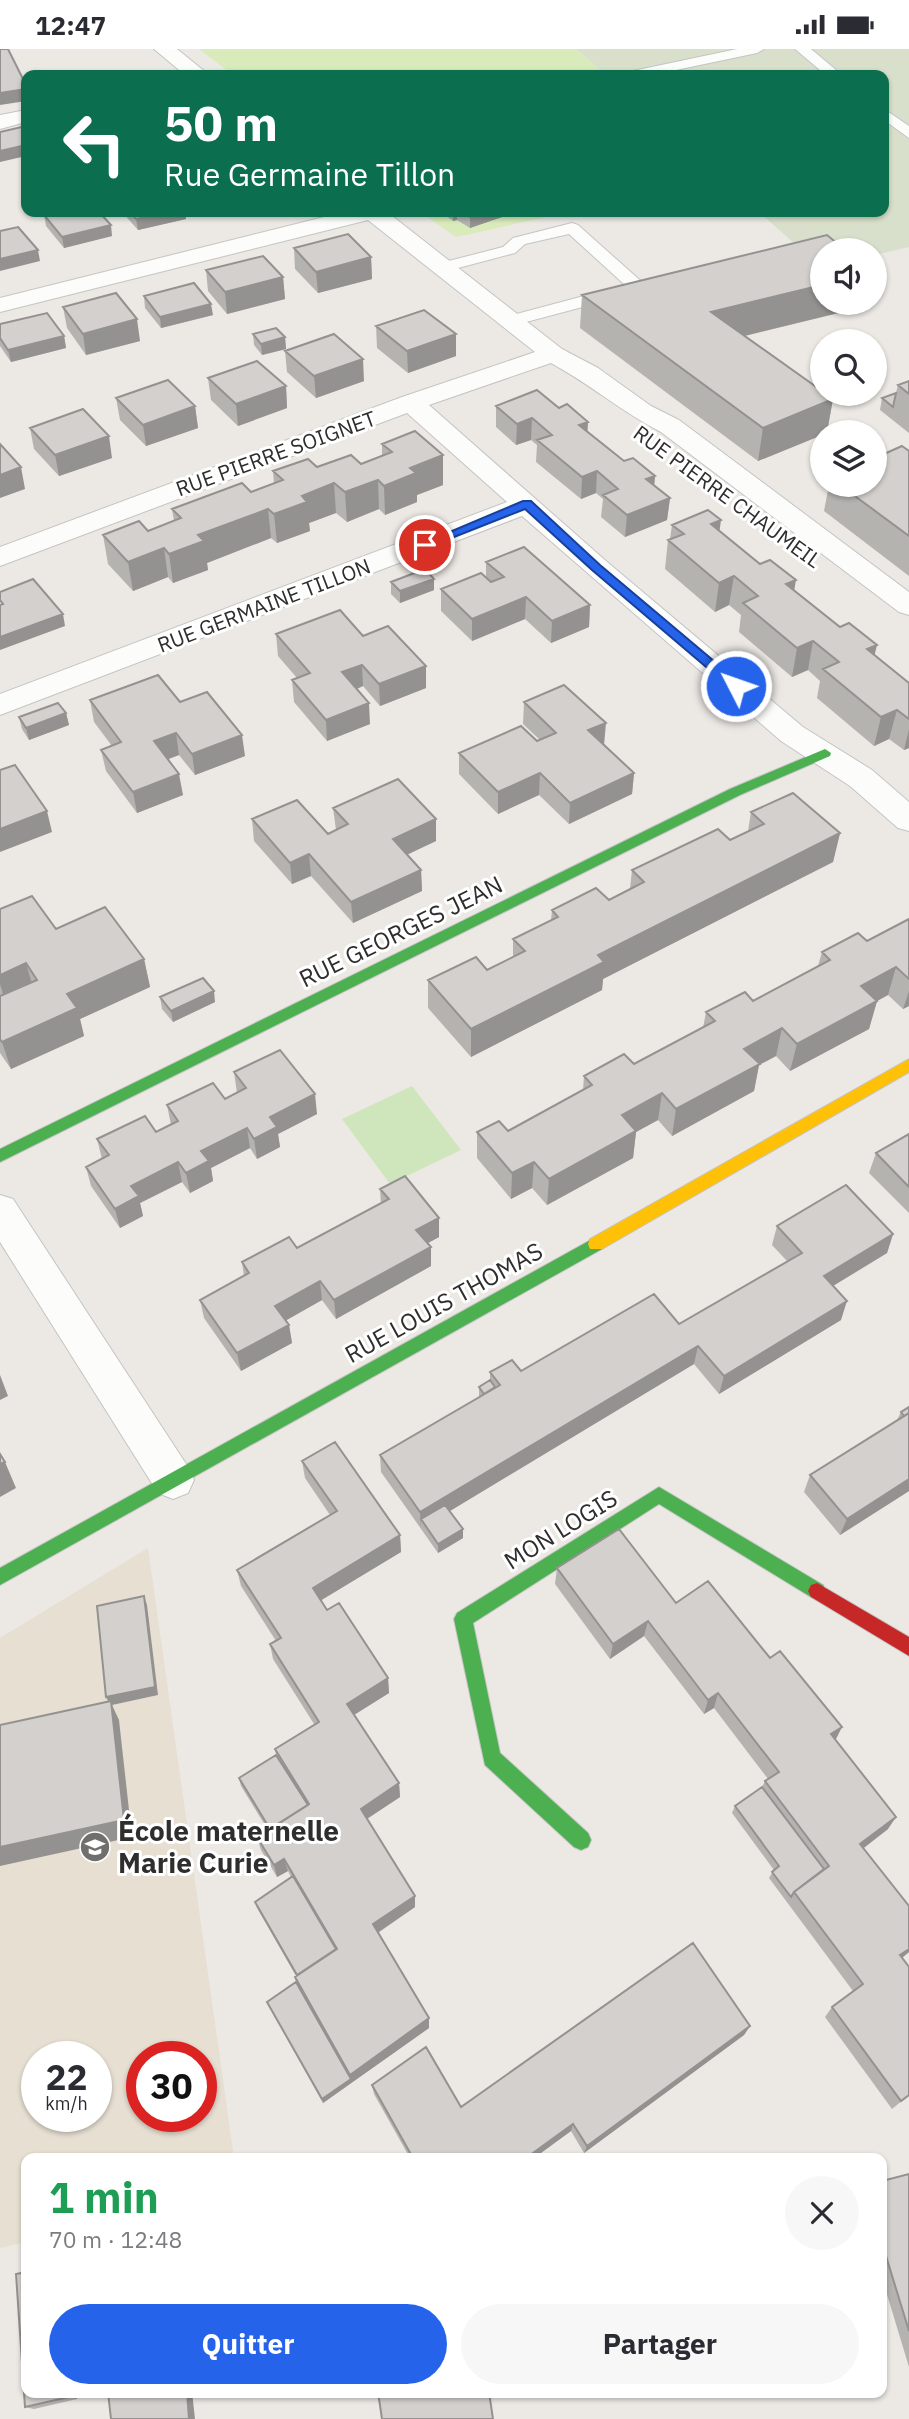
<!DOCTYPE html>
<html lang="fr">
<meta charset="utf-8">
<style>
:root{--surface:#fff;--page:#f7f7f7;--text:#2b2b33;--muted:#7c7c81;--accent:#2563eb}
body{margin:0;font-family:"IBM Plex Sans",sans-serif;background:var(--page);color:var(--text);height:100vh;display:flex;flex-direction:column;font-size:26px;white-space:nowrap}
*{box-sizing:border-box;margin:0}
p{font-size:23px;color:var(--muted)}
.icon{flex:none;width:38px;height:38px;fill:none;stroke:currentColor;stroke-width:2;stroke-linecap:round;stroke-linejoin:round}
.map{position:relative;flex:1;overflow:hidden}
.sheet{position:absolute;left:21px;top:2104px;width:866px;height:245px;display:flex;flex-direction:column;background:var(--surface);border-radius:14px;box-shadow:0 2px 5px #0004}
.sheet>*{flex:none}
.guide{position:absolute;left:21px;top:21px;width:868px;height:147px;border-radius:14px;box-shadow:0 2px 5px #0004;background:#0b6e4f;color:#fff;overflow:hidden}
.fabs{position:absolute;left:810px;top:189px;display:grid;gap:14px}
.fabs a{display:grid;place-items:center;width:77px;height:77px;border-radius:50%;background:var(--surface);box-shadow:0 2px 5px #0004;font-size:35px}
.speed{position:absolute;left:21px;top:1992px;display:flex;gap:14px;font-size:35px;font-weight:700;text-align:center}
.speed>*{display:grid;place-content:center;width:91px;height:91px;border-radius:50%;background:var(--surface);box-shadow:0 2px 5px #0004;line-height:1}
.speed small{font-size:18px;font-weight:400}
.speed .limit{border:10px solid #d22;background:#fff;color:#111}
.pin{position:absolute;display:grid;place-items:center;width:60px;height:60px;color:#fff;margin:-30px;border:4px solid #fff;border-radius:50%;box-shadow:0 2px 7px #0007}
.me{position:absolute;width:77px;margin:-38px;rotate:311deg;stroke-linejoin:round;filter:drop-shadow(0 0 5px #0008)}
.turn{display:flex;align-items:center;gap:24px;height:147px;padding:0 28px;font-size:32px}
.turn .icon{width:91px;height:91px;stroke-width:2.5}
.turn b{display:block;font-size:49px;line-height:60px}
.round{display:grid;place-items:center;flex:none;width:74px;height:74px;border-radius:37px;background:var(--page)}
.summary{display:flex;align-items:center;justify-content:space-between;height:119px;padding:0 28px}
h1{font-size:42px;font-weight:700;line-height:52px;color:#1e9e55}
.action{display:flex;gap:14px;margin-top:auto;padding:14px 28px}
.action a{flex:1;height:80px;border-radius:42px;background:var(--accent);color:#fff;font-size:28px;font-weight:700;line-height:80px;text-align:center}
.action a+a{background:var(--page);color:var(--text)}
.status{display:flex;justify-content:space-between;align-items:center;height:49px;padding:0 35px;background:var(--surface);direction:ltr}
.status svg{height:19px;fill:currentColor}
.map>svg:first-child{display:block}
</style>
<div class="status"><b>12:47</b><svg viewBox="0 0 49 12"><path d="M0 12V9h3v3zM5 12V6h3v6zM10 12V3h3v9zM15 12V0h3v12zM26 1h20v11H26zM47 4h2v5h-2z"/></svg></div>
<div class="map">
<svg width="909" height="2370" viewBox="0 0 909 2370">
<rect width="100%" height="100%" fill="#ece8e4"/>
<path fill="#e6dfd2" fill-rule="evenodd" d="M148,1499L234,2109H26V2193L0,2199V1589ZM37,2007H96V2067H37ZM142,2007H201V2067H142Z"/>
<path fill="#cfe6bd" d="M412,1037L461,1101L390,1135L342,1070Z"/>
<path fill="#d8e0cb" d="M576,0H909V198L875,206V201H822V219L759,163H884V26H606Z"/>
<path fill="#d9eabb" d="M199,0H576L606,26H233Z
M420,163H570L456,188Z"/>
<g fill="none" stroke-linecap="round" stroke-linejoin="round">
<g stroke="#c5c4c5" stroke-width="2">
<path id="lane" d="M737,0H764L757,4L652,26H626L633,22Z
M795,0H811L842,26H826Z
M884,60L909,77V89L884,71Z
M572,174L578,176L643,234L645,238L643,242L511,277L503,272L505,268L625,236L569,185L525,195L515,204L443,223L437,221L435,218L437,215L503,198L513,189Z"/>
</g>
<g stroke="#c5c4c5" stroke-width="2">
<path id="street" d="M154,0H177L209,26H185Z
M26,61V73L0,80V66Z
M344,163H387L562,300L598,319L651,357L679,371L909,543V566L899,563L661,383C622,363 590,335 551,314L429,356L606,512L803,678L872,721L909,753V782L898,779L850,737L781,692L522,467L0,666V645L507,453L407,364L0,517V498L402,348L535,303L368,171L0,263V249Z
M0,1146L13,1150L188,1418L194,1431L188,1444L173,1450L158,1444L0,1193Z"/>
</g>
<g stroke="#c5c4c5" stroke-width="2">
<path id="fast" d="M825,700L831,704L830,707L740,746L0,1113V1100L730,740Z
M596,1188L602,1190L604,1195L602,1200L0,1536V1519Z
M659,1438L823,1536L826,1542L823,1548L817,1550L811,1548L659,1455L473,1574L500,1704L588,1784L591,1791L588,1798L581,1801L574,1798L485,1716L454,1570L457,1564Z"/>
</g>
<g stroke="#c5c4c5" stroke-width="2">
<path id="slow" d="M909,1010V1023L602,1200H590L588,1195L590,1190Z"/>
</g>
<g stroke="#c5c4c5" stroke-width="2">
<path id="jam" d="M817,1534L909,1588V1607L811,1548L808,1542L811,1536Z"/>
</g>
<use href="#lane" fill="#fcfcfb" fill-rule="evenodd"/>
<use href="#street" fill="#fcfcfb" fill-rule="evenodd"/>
<use href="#fast" fill="#4caf50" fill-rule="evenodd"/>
<use href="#slow" fill="#ffc107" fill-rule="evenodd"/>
<use href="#jam" fill="#c62828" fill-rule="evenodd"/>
</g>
<path fill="#b5b3b0" d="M122,163H185L186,170L138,181Z
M442,163H502V168L470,179L457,171L453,172L442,164Z
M44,166L112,187L64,199L46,177Z
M294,199L371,208L372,230L318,244L295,220Z
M206,221L283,228L285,250L227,265L208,242Z
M582,246L822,254H868L867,257L745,287L833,350L827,383H822V386L758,412L580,279Z
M144,247L213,266L161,279L145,259Z
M63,258L140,292L86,306L67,279Z
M0,275L64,287L66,299L11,313L0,297Z
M376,277L456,307L408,324L377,299Z
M253,285L285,288L286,300L262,306L254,296Z
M285,302L364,332L316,349L287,323Z
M208,329L286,337L287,359L238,377L211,351Z
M909,332V384L880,361L882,349L896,344L898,336Z
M116,349L195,357L198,379L146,397L120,371Z
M496,357L588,383L624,412L655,427L654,437L670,449L667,471L625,488L601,468L603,450L596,444L581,450L536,413L537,396L531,391L516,396L496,378Z
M30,379L112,409L59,427L34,400Z
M382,395L443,406V436L417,446V453L385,466L379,460L347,473L336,464L309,474L310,482L277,494L271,489L207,514L208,521L173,534L168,528L133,542L108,515L103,486L148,482L174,472L172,460L251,443L274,435L273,422L361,415L382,407Z
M909,402V527L824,462L829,436H875Z
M672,476L719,482L909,634V699L904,701L889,690L874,697L817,649L820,632L808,621L792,628L739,583L741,566L729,556L715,563L665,520L668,491L670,490Z
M486,513L590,556L589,578L551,594L525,570L472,592L441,562V540L486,529Z
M391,533L434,541L400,554L391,545Z
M276,585L363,587L426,639L380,657L363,637L357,640L370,675L327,692L294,653L292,631L297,629L278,607Z
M90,651L180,653L245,707L195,726L179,706L168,710L183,746L137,764L106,722L101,701L112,697L94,673Z
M524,653L604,696L634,724L632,745L569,775L539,746L498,765L459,725V704L540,691L523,675Z
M66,664L69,676L29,691L22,680L19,668Z
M333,759L436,770V792L407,805L421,821L422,842L353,874L311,827L292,835L254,792L252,770L328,785L336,781Z
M751,763L840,784L833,813L603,930L602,941L471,1008L428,959V931L487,921L513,908V890L551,871L552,861L609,851L630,840L632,821L730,791L748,782Z
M0,860L144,910L150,938L80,970L84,987L11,1020L0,1004Z
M909,870V957L903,960L888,946L877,952L869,980L790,1022L776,1007L759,1016L754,1042L672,1087L658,1071L636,1083L633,1109L547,1156L532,1139L511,1150L477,1109V1083L508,1082L583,1041L584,1027L634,1015L703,979L706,963L753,952L818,917L822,903L867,892Z
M160,948L215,953L173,973L162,960Z
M234,1023L317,1065L278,1085L280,1098L257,1110L250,1099L211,1119L213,1132L190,1144L182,1133L140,1154L143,1167L120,1179L91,1137L86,1118L102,1110L97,1090L156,1083L171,1076L167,1056L225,1050L237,1044Z
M909,1085V1164L869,1124L876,1104Z
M380,1140L439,1169V1188L428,1194L431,1198V1217L336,1270L322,1251L286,1271L289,1276L292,1294L241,1322L204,1269L200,1251L244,1227L242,1213L297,1199L381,1155Z
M777,1177L893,1185L887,1204L833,1237L841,1271L719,1345L694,1315L450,1462L463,1489L438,1504L381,1423L380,1406L479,1348V1338L490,1331V1323L521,1322L679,1275L787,1212L772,1196Z
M909,1358V1442L840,1486L804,1443L810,1426L897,1371L901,1363Z
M302,1412L400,1486L401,1503L321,1551L327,1561L388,1629L389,1644L354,1666L399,1734L400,1748L367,1770L415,1858L378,1884L429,1969V1979L323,2054L267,1953L296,1933L295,1928L296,1927L257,1859L255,1853L291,1828L288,1822L277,1828L261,1801L257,1788L268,1781L241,1737L239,1729L276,1706L275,1700L314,1675L273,1610L270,1595L276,1592L241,1537L237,1521L330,1466L305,1429Z
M557,1519L676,1554L835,1691L888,1780L864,1799L909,1857V1903L902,1909L909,1918V2046L892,2060L825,1968L832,1958L853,1942L769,1829L774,1821L732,1764L735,1757L762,1738L765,1732L768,1730L714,1659L704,1665L644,1587L610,1610L555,1535Z
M750,1977L744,1986L584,2104L571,2082L534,2109H410L374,2045L372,2036L461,2058Z
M909,2125V2318L882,2229V2132Z
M26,2343H77V2350L34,2360L25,2358Z"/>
<path fill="#949290" d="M26,40V52L0,56V44Z
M26,96V107L0,113V102Z
M166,163H185L186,170L138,181L136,170Z
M453,163H457V171L453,172Z
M484,163H502V168L470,179V168Z
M111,176L112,187L64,199L62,188Z
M38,201L40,212L0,222V210Z
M371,208L372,230L318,244L316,223Z
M283,228L285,250L227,265L225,243Z
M822,236V254H868L867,257L707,296L711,263Z
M211,255L213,266L161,279L160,268Z
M137,270L140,292L86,306L83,285Z
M456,285V307L408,324L407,302Z
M64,287L66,299L11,313L8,301Z
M285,288L286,300L262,306L261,295Z
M363,310L364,332L316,349L314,327Z
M286,337L287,359L238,377L236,355Z
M833,350L827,383H822V386L758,412L763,379Z
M195,357L198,379L146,397L143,376Z
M532,369L531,391L516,396L517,375Z
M588,373L587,394L579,376Z
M109,387L112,409L59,427L55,406Z
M443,406V436L417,446V453L385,466L384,437L410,419Z
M21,418L25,440L0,449V426Z
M597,422L596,444L581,450L582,428Z
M655,427L653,449L646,430Z
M378,431L379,460L347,473L345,443Z
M334,434L336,464L309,474L310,482L277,494L274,465L302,447Z
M670,449L667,471L625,488L627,466Z
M268,460L271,489L207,514L208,521L173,534L169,505L198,486Z
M721,471L717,500L711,475Z
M164,499L168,528L133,542L128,513Z
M734,527L729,556L715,563L719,534Z
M434,530V541L400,554V542Z
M796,531L791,560L786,535Z
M526,548L525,570L472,592V570Z
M590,556L589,578L551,594L552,572Z
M63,565L65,577L0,601V588Z
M813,592L808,621L792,628L797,599Z
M877,596L870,625L867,600Z
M362,616L363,637L344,645L342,623Z
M426,617V639L380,657L379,635Z
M369,654L370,675L327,692L326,671Z
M897,661L889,690L874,697L881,668Z
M66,664L69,676L29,691L26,679Z
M606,674L604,696L588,681Z
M909,680V699L904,701Z
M176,684L179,706L158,714L154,692Z
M242,686L245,707L195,726L192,705Z
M540,724L539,746L498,765V743Z
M634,724L632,745L569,775L570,754Z
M179,725L183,746L137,764L133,743Z
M47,762L52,783L0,803V780Z
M436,770V792L394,812L393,790Z
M840,784L833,813L603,930L602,941L471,1008V980L598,906Z
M309,805L311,827L292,835L290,814Z
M421,821L422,842L353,874L351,853Z
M144,910L150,938L80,970L84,987L11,1020L2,993L67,945Z
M26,914L34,942L6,955L0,935V926Z
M896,918L888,946L877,952L869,980L790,1022L797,995L861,937Z
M214,942L215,953L173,973L171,962Z
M909,942V957L903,960Z
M782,979L776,1007L759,1016L754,1042L672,1087L676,1060L744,1000Z
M662,1044L658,1071L636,1083L633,1109L547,1156L549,1130L622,1066Z
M315,1045L317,1065L278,1085L280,1098L257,1110L254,1090L270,1068Z
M247,1079L250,1099L211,1119L213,1132L190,1144L186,1124L201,1102Z
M178,1113L182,1133L140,1154L143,1167L120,1179L115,1160L131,1137Z
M534,1113L532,1139L511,1150L512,1124Z
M439,1169V1188L417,1200L416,1181Z
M893,1185L887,1204L818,1246L824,1227Z
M431,1198V1217L336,1270L334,1251Z
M320,1232L322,1251L278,1276L275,1257Z
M847,1252L841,1271L719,1345L724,1327Z
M289,1276L292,1294L241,1322L237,1304Z
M698,1297L694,1315L425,1477L421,1470V1479L420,1463Z
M0,1326L8,1347L0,1351Z
M5,1413L16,1439L0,1448V1415Z
M909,1430V1442L840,1486L847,1470Z
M463,1480V1489L438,1504V1495Z
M400,1486L401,1503L315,1555L313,1539Z
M144,1547L147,1556L158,1646L112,1656L119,1671L132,1788L0,1817V1798L110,1656L106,1648Z
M648,1572L644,1587L610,1610L613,1595Z
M388,1629L389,1644L349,1669L347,1655Z
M718,1644L714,1659L704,1665L708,1651Z
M842,1678L835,1692L831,1685Z
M399,1734L400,1748L362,1773L361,1760Z
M896,1768L888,1780L853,1807L860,1795Z
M284,1810L288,1822L277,1828L274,1816Z
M415,1847V1858L374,1886L373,1875Z
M909,1900V1903L892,1917L900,1906Z
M429,1969V1979L323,2054L322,2050L351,2030L350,2026Z
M750,1977L744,1986L584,2104L587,2097Z
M573,2075L571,2082L534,2109H526Z
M69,2343H77V2350L69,2348Z
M187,2343H192L195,2370H189Z"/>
<path fill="#d3d0cd" stroke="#949290" stroke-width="2" d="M0,0H8L26,36V40L0,44Z
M26,77V96L0,102V83Z
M56,163H99L111,176L62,188L44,166Z
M130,163H166L136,170Z
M462,163H484L470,168Z
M18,178L38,201L0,210V182Z
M348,185L371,208L316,223L294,199Z
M827,186L845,201H822V236L711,263L822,342V345H826L833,350L763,379L582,246Z
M263,207L283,228L225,243L206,221Z
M194,234L211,255L160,268L144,247Z
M116,244L137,270L83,285L63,258Z
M424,261L456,285L407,302L376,277Z
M47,264L64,287L8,301L0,289V275Z
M276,279L285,288L261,295L253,285Z
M334,285L363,310L314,327L285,302Z
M257,312L286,337L236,355L208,329Z
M168,331L195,357L143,376L116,349Z
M909,332V345L898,336Z
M537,341L559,359L567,355L588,373L579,376L624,412L633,409L655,427L646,430L670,449L627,466L603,446L618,440L597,422L582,428L537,391L552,386L532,369L517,375L496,357Z
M896,344L893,358L882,349Z
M83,360L109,387L55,406L30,379Z
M415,382L443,406L410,419L416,424L384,437L378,431L345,443L334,434L302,447L307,453L274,465L268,460L198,486L204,492L169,505L164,499L128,513L103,486L139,472L148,482L181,469L172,460L242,434L251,443L283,431L273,422L308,410L317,418L351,406L361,415L392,403L382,395Z
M0,395L21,418L0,426Z
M902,397L909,402V487L840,436H875V409Z
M708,461L721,471L711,475L760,515L770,511L796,531L786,535L840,578L849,574L877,596L867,600L909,634V670L897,661L881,668L823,620L839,613L813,592L797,599L743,554L758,547L734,527L719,534L668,491L684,485L672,476Z
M524,498L590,556L552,572L526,548L472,570L441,540L481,524L491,533L504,528L486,513Z
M425,520L434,530L400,542L391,533Z
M33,530L63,565L0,588V556L3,555L0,551V543Z
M340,561L363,587L388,577L426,617L379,635L362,616L342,623L369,654L326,671L292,631L310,624L276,585Z
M158,626L180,653L207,643L242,686L192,705L176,684L154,692L179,725L133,743L101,701L121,693L90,651Z
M564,636L606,674L588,681L634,724L570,754L540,724L498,743L459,704L521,677L537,692L556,684L524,653Z
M58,654L66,664L26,679L19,668Z
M15,716L47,762L0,780V721Z
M398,730L436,770L393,790L421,821L351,853L309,805L290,814L252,770L297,751L328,785L348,775L333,759Z
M793,744L840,784L598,906L604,913L471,980L428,931L476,908L487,921L525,902L513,890L558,868L552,861L596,839L609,851L644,833L632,821L718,780L730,791L764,775L751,763Z
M32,847L56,880L105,858L144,910L67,945L77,959L2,993L0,990V947L37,931L26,914L0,926V860Z
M909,870V930L896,918L861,937L877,952L797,995L782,979L744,1000L760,1015L676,1060L662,1044L622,1066L636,1082L549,1130L534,1113L512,1124L477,1083L499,1072L508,1082L592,1036L584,1027L624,1005L634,1015L715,972L706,963L745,943L753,952L830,911L822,903L858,884L867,892Z
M203,929L214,942L171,962L160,948Z
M280,1001L315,1045L270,1068L277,1078L254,1090L247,1079L201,1102L209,1112L186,1124L178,1113L131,1137L139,1147L115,1160L86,1118L109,1106L97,1090L145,1067L156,1083L178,1072L167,1056L213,1034L225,1050L246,1039L234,1023Z
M909,1085V1138L876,1104Z
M405,1127L439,1169L416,1181L431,1198L334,1251L320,1232L275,1257L289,1276L237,1304L200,1251L249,1224L242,1213L289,1188L297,1199L389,1150L380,1140Z
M846,1136L893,1185L824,1227L847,1252L724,1327L698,1297L420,1463L380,1406L500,1336L490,1323L512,1311L521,1322L654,1245L679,1275L802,1204L777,1177Z
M490,1331L495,1338L484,1345L479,1338Z
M909,1358V1364L904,1367L901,1363Z
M909,1364V1430L847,1470L810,1426Z
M335,1393L400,1486L313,1539L327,1561L339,1554L388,1629L347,1655L399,1734L361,1760L415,1847L373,1875L429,1969L350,2026L295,1928L337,1900L284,1810L274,1816L257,1788L309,1755L275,1700L319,1673L270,1595L281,1589L237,1521L337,1462L302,1412Z
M0,1405L5,1413L0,1415Z
M445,1456L463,1480L438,1495L421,1470Z
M619,1480L676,1554L708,1532L770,1609L780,1602L842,1678L831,1685L896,1768L860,1795L909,1857V1900L900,1906L909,1918V2046L901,2052L832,1958L863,1935L794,1843L829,1817L765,1732L779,1723L718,1644L708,1651L648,1572L613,1595L557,1519Z
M144,1547L155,1638L106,1648L97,1557Z
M111,1652L124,1771L0,1798V1676Z
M276,1706L308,1756L270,1780L239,1729Z
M762,1738L824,1820L794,1843L791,1848L772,1823L779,1817L735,1757Z
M293,1827L336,1900L297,1926L255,1853Z
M693,1894L750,1977L587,2097L573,2075L526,2109H413L372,2036L426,1998L461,2058Z
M296,1933L351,2030L322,2050L267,1953Z
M909,2125V2282L882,2194V2132Z
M26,2223V2343H69V2348L25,2358L16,2225Z
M108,2343H187L189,2370H111Z
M378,2343H489L493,2370H382Z"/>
<path fill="#2563eb" stroke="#184099" stroke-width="2" d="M523,452H531L600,516L740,634V640H732L592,521L525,460L429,498L419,496Z"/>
<defs>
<g id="school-disc" transform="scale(1.575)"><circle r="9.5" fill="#706f6e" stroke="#fff"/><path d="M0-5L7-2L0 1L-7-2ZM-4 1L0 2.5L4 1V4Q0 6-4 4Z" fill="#fff"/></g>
</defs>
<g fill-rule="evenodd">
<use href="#school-disc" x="95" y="1798"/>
</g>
<g text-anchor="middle" stroke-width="6" stroke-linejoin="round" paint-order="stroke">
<g font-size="21" fill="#2e2e2e" stroke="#fff">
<text transform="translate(276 405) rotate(-20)" y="7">RUE PIERRE SOIGNET</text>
<text transform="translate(727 448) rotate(36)" y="7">RUE PIERRE CHAUMEIL</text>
<text transform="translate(264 557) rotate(-21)" y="7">RUE GERMAINE TILLON</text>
</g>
<g font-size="24" fill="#2e2e2e" stroke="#fff">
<text transform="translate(401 883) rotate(-26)" y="8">RUE GEORGES JEAN</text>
<text transform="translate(444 1254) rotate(-29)" y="8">RUE LOUIS THOMAS</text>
<text transform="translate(561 1481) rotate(-32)" y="8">MON LOGIS</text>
</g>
<g font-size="28" font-weight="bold" fill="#2e2e2e" stroke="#fff" text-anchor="start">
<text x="118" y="1792">École maternelle<tspan x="118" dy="32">Marie Curie</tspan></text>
</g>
</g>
</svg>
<div class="fabs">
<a><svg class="icon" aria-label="sound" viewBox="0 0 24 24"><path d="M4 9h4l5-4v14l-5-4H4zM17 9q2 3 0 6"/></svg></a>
<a><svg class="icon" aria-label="search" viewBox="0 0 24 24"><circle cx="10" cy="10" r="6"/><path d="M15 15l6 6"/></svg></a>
<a><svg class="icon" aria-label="layers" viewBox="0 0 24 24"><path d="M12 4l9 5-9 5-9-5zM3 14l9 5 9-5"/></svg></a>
</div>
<div class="speed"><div>22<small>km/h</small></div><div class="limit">30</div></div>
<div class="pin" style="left:425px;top:496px;background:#d93025"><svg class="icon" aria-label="arrive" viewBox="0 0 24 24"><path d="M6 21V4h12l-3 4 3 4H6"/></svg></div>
<svg class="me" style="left:736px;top:637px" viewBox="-20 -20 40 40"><circle r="17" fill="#2563eb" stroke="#fff" stroke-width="3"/><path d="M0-11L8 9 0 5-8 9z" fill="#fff"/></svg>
<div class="guide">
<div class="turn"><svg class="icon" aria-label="left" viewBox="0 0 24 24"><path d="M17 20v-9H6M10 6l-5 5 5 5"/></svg><div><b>50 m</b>Rue Germaine Tillon</div></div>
</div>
<section class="sheet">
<div class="summary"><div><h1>1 min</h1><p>70 m · 12:48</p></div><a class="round"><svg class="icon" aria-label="close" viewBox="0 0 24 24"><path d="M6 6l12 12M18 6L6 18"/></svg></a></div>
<div class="action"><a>Quitter</a><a>Partager</a></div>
</section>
</div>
